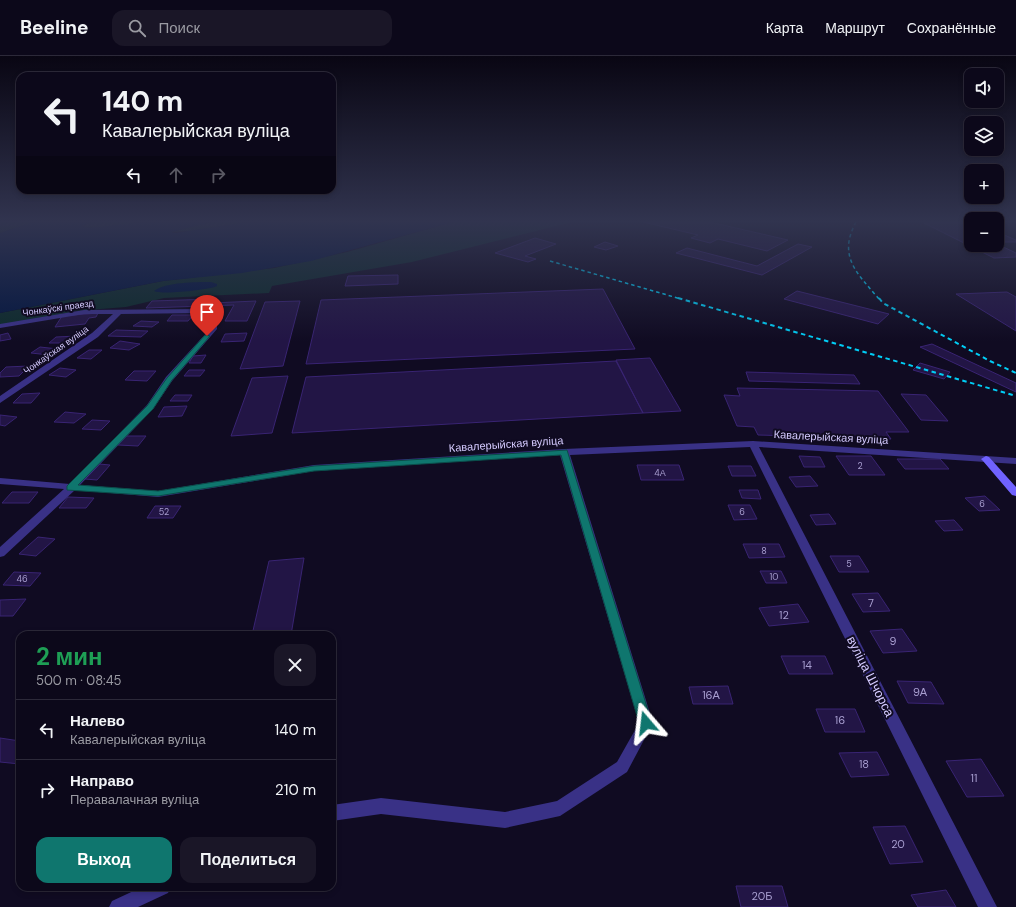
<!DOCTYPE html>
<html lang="ru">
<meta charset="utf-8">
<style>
:root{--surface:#0c081a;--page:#1a1627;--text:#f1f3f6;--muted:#9a9aa2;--line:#2c2939;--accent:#0f766e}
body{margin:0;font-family:"DM Sans",sans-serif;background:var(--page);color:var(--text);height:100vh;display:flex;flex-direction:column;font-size:15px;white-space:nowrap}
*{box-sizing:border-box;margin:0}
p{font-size:13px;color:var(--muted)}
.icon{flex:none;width:22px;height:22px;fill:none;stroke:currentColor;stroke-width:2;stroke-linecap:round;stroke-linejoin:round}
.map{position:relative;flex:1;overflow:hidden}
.panel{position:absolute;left:16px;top:575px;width:320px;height:260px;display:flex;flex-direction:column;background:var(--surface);border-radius:12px;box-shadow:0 2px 6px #0003,0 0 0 1px var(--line)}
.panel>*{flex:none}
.banner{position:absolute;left:16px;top:16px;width:320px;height:122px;border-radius:12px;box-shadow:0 2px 6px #0003,0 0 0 1px var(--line);background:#0c081a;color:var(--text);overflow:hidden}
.fabs{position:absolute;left:964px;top:12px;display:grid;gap:8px}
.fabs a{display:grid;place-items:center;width:40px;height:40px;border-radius:8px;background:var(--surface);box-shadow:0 2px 6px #0003,0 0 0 1px var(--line);font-size:20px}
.pin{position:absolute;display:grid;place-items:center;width:34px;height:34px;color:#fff;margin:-41px -17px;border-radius:50% 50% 50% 0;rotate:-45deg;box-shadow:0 0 4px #0007}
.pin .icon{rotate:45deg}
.me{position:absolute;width:44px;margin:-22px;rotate:343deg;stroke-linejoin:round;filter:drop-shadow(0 0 3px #0008)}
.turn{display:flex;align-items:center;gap:14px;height:84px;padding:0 20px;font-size:18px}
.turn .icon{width:52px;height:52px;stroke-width:2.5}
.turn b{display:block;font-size:28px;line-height:34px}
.lanes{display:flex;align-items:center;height:38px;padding:0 20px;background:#0003;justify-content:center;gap:20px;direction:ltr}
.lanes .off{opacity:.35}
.round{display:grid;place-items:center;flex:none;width:42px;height:42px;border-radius:12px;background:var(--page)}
.overview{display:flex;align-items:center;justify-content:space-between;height:68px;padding:0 20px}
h1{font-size:24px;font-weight:700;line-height:30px;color:#1e9e55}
.cta{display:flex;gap:8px;margin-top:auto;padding:8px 20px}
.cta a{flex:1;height:46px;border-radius:12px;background:var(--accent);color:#fff;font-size:16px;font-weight:700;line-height:46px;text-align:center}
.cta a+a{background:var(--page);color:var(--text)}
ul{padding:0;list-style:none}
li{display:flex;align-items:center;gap:12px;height:60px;padding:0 20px;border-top:1px solid var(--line)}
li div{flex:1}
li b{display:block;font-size:15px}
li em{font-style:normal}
header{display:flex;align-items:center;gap:24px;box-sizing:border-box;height:56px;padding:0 20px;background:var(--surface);border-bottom:1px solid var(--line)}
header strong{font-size:19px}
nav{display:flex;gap:22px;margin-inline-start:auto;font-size:14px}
.search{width:280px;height:36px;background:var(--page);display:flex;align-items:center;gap:10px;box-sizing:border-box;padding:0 14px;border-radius:12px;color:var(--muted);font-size:15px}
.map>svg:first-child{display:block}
</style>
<header>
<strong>Beeline</strong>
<div class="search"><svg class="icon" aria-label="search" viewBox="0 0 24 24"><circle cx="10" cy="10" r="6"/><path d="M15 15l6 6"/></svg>Поиск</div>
<nav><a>Карта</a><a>Маршрут</a><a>Сохранённые</a></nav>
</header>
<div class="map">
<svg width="1016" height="851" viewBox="0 0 1016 851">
<rect width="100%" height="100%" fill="#100b22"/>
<path fill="#0d2b2c" d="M0,166H33L0,177Z
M91,166H142L101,172L82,171Z
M211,166H247L190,175L171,176Z
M453,166H572L412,206L272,230L269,237L164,242L126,251L76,255L0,270V257L163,225L274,212L347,196Z"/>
<path fill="#041741" d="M33,166H91L82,170L89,172L142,166H211L171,176L176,177L247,166H453L311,205L242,217L163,225L0,257V177Z
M211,226L217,228V230C209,234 162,239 154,235C166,226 196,226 211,226Z"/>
<path fill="#221545" stroke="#392473" d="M643,166H710L788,184L767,195L718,183L710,187L691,182L698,179Z
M971,166V189L997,188L1016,197V201L994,202L924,167Z
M997,176L1016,184V186H997Z
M535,182L556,188L525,200L536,203L528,206L495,197Z
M605,186L618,190L606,194L594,191Z
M798,188L812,191L762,219L676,197L687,192L757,210Z
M398,219V228L345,230L348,220Z
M603,233L635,293L306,308L321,244Z
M797,235L889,258L878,268L784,243Z
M1007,236L1016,241V275L956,238Z
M214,243L212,247L256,245L247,265H225L234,249L146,252L152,245Z
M300,245L283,310L240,313L265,246Z
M98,257L96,261L89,262L85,268L55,271L62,260Z
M172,259H193L188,265H167Z
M141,265L159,266L152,271L133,270Z
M116,274L148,275L141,281L108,280Z
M8,277L11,283L0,285V279Z
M247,277L244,285L221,286L225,278Z
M77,280L70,287H49L56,281Z
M120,285L140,288L129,294L110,292Z
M932,288L1016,327V336L920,291Z
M40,291L58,293L49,299L31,297Z
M89,294H102L91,303L77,302Z
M206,299L201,307H189L193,300Z
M650,302L681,355L643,357L616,304Z
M616,305L643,357L292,377L306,321Z
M920,307L950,316L944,323L913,314Z
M29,310L19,320L0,321V317L6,311Z
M60,312L76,314L66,321L49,319Z
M189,314H205L200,320H184Z
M134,315H156L147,325L125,324Z
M746,316L854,319L860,328L749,325Z
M288,320L272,377L231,380L252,322Z
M737,332L878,335L909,376H886L891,383L758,379L754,371L737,370L724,339L740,340Z
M40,337L31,347H13L22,338Z
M901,338L926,339L948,365L921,364Z
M175,339H192L188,345H170Z
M187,350L182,360L158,361L164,351Z
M65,356L86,358L74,367L54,366Z
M0,359L17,361L5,370L0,369Z
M92,364L110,365L101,374L82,373Z
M126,380H146L138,390L118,389Z
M799,400L820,401L825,411H804Z
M836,400H871L885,419H849Z
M897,403H940L949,413H905Z
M99,408L110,409L97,424L85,423Z
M637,409H679L684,424H641Z
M728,410H751L756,420H732Z
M810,420L818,430L796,431L789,421Z
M739,434H758L761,443L742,442Z
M12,436H38L29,447H2Z
M985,440L1000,454L979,455L965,442Z
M68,441L94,442L86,452H59Z
M728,449H750L757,463L734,464Z
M155,450H181L173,462H147Z
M829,458L836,468L816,469L810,459Z
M954,464L963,474L944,475L935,465Z
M38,481L55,483L36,500L19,498Z
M743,488H779L785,501L749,502Z
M830,500H859L869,516H839Z
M304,502L291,579H252L269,505Z
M760,515H781L787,527H766Z
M14,516L41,517L30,530L3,529Z
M878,537L890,555L863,556L852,538Z
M26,543L13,560H0V544Z
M798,548L809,566L769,570L759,552Z
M902,573L917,595L883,597L870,575Z
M781,600H825L833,618H789Z
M897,625L931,626L944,648L908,647Z
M728,630L733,648H693L689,631Z
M816,653H855L865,676H825Z
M0,682L20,685V708L0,706Z
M877,696L889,719L851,721L839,697Z
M981,703L1004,740L967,741L946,705Z
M905,770L923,806L890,808L873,771Z
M736,830H782L788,851H741Z
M946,834L956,851H918L911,839Z"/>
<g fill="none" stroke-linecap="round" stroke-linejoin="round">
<path fill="#393186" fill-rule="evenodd" d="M202,253L217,258V273L172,325L153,353L80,429L158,435L314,409L564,393L753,385L1016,402V408L759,391L997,851H978L750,391L570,399L653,667L627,716L560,760L505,772L381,758L332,765V749L381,742L505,756L557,745L617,706L639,667L560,399L314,415L158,441L75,434L4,500L0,501V491L64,433L0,428V422L70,428L147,349L166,321L211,272L212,260L202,257L121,258L98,281L0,347V340L92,277L113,258H84L0,272V268L84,254Z
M142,831H171L168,837L138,851H109L112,845Z"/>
<path fill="#7062ff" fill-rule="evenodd" d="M986,400L989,401L1016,431V440L1012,439L983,405L981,403Z"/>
<path stroke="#00cef6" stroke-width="1.5" stroke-dasharray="3.5 3" stroke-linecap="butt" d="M856,166C837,201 858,218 879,243
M550,205L681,243"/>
<path stroke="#00cef6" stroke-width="2" stroke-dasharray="4.5 3.5" stroke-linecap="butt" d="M678,242L1016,340
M879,242L883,247L990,305L1016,317"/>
</g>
<linearGradient id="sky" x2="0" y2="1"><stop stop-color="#090613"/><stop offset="0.58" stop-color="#31344f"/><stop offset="1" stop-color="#31344f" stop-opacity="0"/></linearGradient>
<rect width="1016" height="285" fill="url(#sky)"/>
<path fill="#0f766e" stroke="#0a4d48" d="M205,279L210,280L172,324L153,353L78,429L158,435L314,410L567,394L652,667L650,671L646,672L641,671L639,667L561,399L314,415L158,440L67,434V430L147,350L167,322Z"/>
<g text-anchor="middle" stroke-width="4" stroke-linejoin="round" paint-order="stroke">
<g font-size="9" fill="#d5cbff" stroke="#100b22">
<text transform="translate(58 252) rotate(-8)" y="3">Чонкаўскі праезд</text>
<text transform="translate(56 294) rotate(-35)" y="3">Чонкаўская вуліца</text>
</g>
<g font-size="9" fill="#a89ed0">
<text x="860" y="413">2</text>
<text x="660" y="420">4А</text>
<text x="982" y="451">6</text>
<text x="164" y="459">52</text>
<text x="742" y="459">6</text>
<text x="764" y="498">8</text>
<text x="849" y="511">5</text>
<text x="774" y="524">10</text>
<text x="22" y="526">46</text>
</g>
<g font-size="11" fill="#d5cbff" stroke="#100b22">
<text transform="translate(831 381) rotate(3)" y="4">Кавалерыйская вуліца</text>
<text transform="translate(506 388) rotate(-4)" y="4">Кавалерыйская вуліца</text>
</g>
<g font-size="11" fill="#a89ed0">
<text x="871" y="551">7</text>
<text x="784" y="563">12</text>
<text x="893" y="589">9</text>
<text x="807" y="613">14</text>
<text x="920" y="640">9А</text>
<text x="711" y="643">16А</text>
<text x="840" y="668">16</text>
<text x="864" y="712">18</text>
<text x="974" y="726">11</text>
<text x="898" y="792">20</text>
<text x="762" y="844">20Б</text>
</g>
<g font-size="13" fill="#d5cbff" stroke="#100b22">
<text transform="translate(871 620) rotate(63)" y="5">вуліца Шчорса</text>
</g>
</g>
</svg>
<div class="fabs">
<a><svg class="icon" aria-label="sound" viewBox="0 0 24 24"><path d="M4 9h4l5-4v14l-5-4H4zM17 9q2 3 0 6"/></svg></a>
<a><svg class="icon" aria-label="layers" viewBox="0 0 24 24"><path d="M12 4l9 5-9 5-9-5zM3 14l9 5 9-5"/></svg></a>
<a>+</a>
<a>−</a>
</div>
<div class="pin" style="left:207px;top:280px;background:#d93025"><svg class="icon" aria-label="arrive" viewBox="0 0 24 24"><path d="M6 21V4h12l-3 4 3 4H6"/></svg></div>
<svg class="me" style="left:646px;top:667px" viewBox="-20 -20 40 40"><path d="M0-17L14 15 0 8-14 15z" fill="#0f766e" stroke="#fff" stroke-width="4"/></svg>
<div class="banner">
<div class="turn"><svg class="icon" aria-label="left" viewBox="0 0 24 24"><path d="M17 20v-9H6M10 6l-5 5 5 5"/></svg><div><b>140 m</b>Кавалерыйская вуліца</div></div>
<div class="lanes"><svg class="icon" aria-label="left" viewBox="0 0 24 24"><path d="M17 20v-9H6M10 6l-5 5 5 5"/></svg><svg class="icon off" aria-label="ahead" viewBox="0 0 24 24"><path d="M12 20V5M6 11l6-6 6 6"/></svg><svg class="icon off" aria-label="right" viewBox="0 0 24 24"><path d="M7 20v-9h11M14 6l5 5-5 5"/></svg></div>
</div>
<section class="panel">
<div class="overview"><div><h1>2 мин</h1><p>500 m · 08:45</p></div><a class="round"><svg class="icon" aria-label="close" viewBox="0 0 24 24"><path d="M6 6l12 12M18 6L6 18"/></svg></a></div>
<ul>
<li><svg class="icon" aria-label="left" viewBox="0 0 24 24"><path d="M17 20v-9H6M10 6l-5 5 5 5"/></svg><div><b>Налево</b><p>Кавалерыйская вуліца</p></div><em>140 m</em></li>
<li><svg class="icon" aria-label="right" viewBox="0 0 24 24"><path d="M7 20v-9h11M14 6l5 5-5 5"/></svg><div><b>Направо</b><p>Перавалачная вуліца</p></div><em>210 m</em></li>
</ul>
<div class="cta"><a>Выход</a><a>Поделиться</a></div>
</section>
</div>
